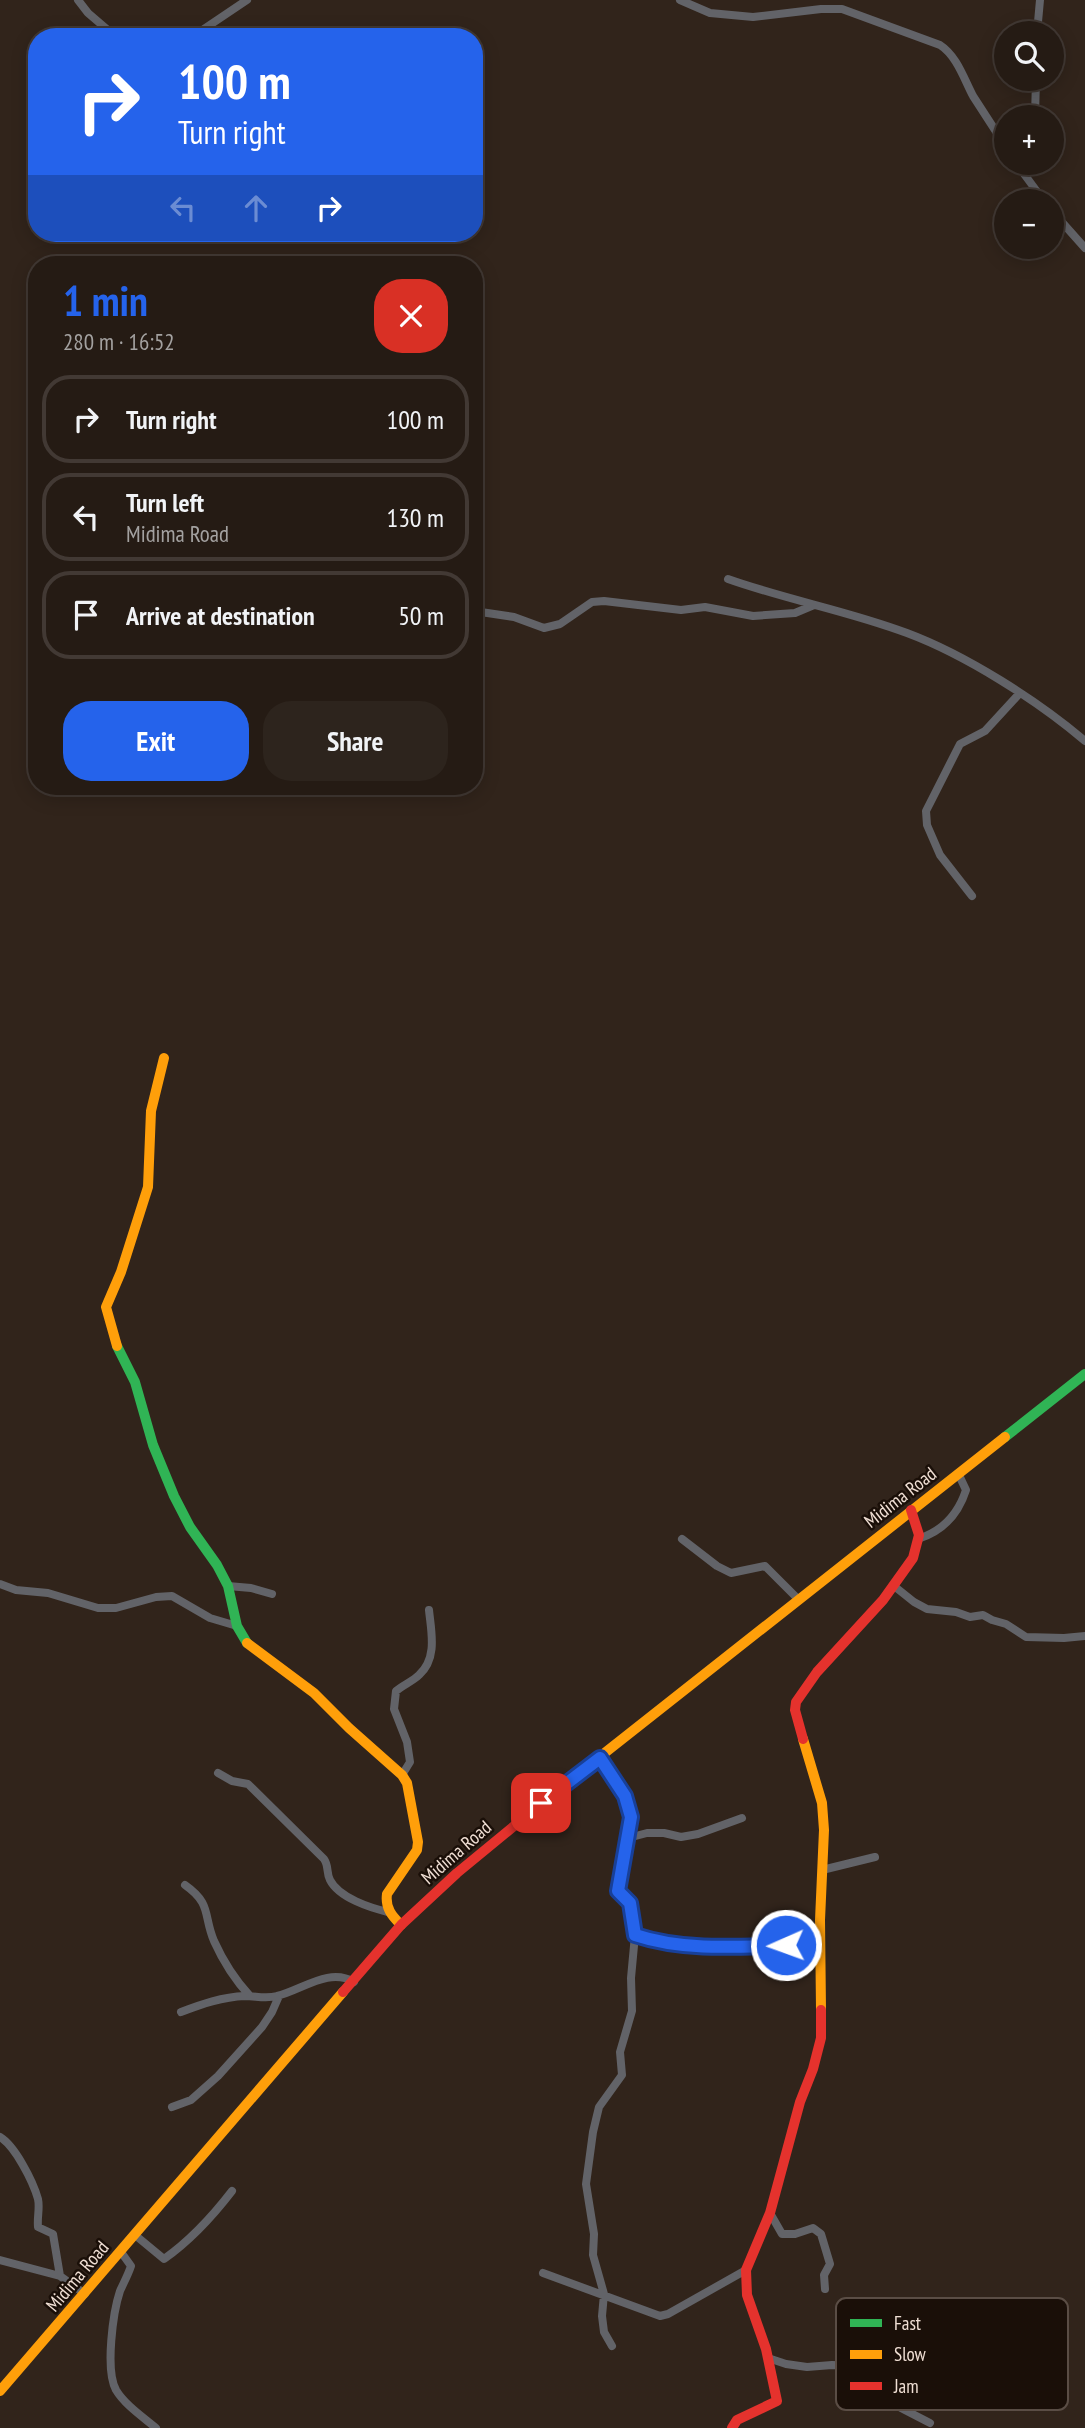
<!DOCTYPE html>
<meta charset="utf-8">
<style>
:root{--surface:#251b14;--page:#2d241d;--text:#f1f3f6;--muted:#a3a1a0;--line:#423934;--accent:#2563eb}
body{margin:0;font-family:"PT Sans Narrow",sans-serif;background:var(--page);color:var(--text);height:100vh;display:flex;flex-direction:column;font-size:26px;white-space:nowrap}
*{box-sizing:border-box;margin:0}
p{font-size:23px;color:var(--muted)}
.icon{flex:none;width:38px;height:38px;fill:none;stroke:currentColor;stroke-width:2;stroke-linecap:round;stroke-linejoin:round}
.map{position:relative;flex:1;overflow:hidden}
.drawer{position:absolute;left:28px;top:256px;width:455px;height:539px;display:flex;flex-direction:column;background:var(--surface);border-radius:28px;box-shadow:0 4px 18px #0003,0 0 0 2px var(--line)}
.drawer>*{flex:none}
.top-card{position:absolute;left:28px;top:28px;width:455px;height:214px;border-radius:28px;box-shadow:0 4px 18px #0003,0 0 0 2px var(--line);background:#2563eb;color:#fff;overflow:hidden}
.fabs{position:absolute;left:994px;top:21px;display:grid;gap:14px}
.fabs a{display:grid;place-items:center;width:70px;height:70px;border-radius:50%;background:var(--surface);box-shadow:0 4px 18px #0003,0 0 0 2px var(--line);font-size:35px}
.pin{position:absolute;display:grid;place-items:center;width:60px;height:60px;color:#fff;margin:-30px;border-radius:14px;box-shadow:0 4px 10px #0006}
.me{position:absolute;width:77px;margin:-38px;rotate:268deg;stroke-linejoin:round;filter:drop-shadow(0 0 5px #0008)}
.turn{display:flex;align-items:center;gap:24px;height:147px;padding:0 35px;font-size:32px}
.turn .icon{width:91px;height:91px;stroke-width:2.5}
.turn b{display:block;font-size:49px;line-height:60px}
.lanes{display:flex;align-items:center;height:66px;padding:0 35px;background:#0003;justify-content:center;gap:35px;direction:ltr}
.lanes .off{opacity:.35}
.round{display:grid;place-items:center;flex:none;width:74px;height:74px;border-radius:28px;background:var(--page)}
.headline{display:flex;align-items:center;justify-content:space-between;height:119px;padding:0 35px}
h1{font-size:42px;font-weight:600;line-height:52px;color:var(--accent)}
.primary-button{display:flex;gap:14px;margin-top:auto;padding:14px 35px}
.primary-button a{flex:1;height:80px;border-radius:28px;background:var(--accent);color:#fff;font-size:28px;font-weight:600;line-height:80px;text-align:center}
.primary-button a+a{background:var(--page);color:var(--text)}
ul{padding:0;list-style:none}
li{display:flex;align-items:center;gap:21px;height:88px;margin:0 14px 10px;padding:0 21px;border:4px solid var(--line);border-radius:28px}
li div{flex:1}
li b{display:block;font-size:26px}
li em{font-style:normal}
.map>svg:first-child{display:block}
</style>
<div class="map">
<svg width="1085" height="2428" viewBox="0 0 1085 2428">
<rect width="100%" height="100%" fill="#31241b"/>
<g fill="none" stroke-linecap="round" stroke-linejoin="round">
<path stroke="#626368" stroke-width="8" d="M78,0L88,13L116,37
M680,0L710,13L753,17L821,9H842L940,45C957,56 964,79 973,96C984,113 995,130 1006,147
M1037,33L1040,0
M192,37L247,0
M1035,117L1036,79
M1016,163L1044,201
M1052,211L1085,248
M728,579C787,600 849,611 907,633C966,655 1038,701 1085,741
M474,611L514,617L544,628L560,624L592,602L604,601L681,610L705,607L753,616L795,613L814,605
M972,896L940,855L927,825L926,811L960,744L985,731L1019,694
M682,1539L717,1566L731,1573L765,1566L799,1600
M918,1539C943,1531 958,1515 966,1490L958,1473
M0,1584L16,1590L48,1593L98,1608H116L156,1597L172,1596L210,1618L237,1626
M228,1586L251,1588L272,1594
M894,1586L914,1602L927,1609L956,1612L970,1617L983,1615L992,1620L1006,1624L1026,1637L1064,1638L1085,1636
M600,1758L625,1795L631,1817L618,1891L630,1903L635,1935L631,1978L632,2011L620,2052L622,2075L599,2107L593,2132L586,2184L594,2234L593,2255L604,2294L602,2316L604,2332L612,2346
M218,1773L232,1781L248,1784L324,1859C329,1866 326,1872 330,1880C339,1898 371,1908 388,1912
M402,1775L410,1762L407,1742L394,1709L396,1691C403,1685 413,1681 419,1675C438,1658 431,1631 429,1610
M628,1838L647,1833H664L681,1837L698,1834L742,1818
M822,1870L875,1857
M185,1885C212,1904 203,1915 214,1941C223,1961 235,1980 250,1996
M635,1935C685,1952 770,1952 820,1937
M181,2012C202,2004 222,1997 245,1996C256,1996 266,1999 277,1996C302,1990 329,1967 354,1982
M172,2107L191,2100L218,2076L262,2027L272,2012L279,1996
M0,2137C15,2146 33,2181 38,2199C40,2208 37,2217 38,2227L53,2234L60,2276L85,2294
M770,2213L782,2234H795L813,2228L821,2234L830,2264L824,2275L825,2289
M135,2235L164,2259C191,2240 212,2217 232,2191
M121,2252L131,2266C128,2275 124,2282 120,2291C113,2312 105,2370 116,2390C125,2405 143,2417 156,2428
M0,2260L60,2276
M543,2273L660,2316L668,2314L746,2270
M768,2358L786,2364L807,2367L832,2365L857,2366L881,2378L901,2408L930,2423"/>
<path stroke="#30b455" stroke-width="10" d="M117,1346L135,1382L153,1445L174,1496L190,1527L217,1565L228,1586L237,1626L247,1643
M1005,1437L1085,1374"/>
<path stroke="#ff9f0a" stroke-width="10" d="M117,1346L106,1307L121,1272L148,1187L151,1111L164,1058
M247,1643L314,1693L349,1728L402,1775L407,1783L418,1842L417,1850L387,1894C385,1908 392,1916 401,1925
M803,1739L822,1803L824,1830L820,1920L821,2010
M559,1789L1005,1437
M0,2391L343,1992"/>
<path stroke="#e5322d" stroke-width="10" d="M803,1739L795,1710L796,1702L817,1672L883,1600L913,1558L919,1535L911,1510
M343,1992L401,1925L457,1873L559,1789
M732,2428L737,2420L777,2401L766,2349L747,2295L746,2270L770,2213L800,2102L813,2069L821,2038V2010"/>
</g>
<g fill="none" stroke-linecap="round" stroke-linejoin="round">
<g stroke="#184099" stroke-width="18">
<path id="route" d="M541,1803L600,1758L625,1796L631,1817L618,1891L630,1903L635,1935C683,1951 736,1947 786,1945"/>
</g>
<use href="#route" stroke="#2563eb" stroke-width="12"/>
</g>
<g text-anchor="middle" stroke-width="5" stroke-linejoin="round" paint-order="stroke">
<g font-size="19" fill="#f0dfd4" stroke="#1a0f08">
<text transform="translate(900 1497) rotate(-38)" y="7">Midima Road</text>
<text transform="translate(456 1852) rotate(-41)" y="7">Midima Road</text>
<text transform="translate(77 2276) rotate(-50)" y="7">Midima Road</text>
</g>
</g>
<rect x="836" y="2298" width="232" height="112" rx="10" fill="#1a0f08" stroke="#5a4d45" stroke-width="2"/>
<rect x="850" y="2319" width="32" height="8" fill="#30b455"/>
<rect x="850" y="2350" width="32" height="9" fill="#ff9f0a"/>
<rect x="850" y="2382" width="32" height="8" fill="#e5322d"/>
<g font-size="19" fill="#f0dfd4">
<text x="894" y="2330">Fast</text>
<text x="894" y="2361">Slow</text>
<text x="894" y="2393">Jam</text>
</g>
</svg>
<div class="fabs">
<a><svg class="icon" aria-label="search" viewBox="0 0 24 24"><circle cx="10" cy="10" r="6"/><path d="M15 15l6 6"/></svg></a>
<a>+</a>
<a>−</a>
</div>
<div class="pin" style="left:541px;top:1803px;background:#d93025"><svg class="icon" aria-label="arrive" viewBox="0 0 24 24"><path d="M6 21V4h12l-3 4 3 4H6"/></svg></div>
<svg class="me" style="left:786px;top:1945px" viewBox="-20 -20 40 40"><circle r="17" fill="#2563eb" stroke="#fff" stroke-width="3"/><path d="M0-11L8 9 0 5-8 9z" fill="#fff"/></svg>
<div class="top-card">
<div class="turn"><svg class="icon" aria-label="right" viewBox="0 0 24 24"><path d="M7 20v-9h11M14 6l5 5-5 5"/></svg><div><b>100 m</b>Turn right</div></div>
<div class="lanes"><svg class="icon off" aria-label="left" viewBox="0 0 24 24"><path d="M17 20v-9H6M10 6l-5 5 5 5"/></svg><svg class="icon off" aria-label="ahead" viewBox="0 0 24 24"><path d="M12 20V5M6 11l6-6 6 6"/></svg><svg class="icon" aria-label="right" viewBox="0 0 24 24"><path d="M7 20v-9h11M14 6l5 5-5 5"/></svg></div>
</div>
<section class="drawer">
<div class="headline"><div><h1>1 min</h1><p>280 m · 16:52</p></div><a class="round" style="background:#d93025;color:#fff"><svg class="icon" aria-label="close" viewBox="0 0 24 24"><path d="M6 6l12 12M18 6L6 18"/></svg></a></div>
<ul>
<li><svg class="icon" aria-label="right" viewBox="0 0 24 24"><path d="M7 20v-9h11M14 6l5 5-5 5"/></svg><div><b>Turn right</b></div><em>100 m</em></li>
<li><svg class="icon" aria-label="left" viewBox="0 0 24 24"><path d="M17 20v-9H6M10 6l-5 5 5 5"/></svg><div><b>Turn left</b><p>Midima Road</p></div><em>130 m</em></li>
<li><svg class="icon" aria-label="arrive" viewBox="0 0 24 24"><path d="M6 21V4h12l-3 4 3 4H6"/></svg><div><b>Arrive at destination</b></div><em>50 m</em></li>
</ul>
<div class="primary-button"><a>Exit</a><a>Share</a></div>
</section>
</div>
